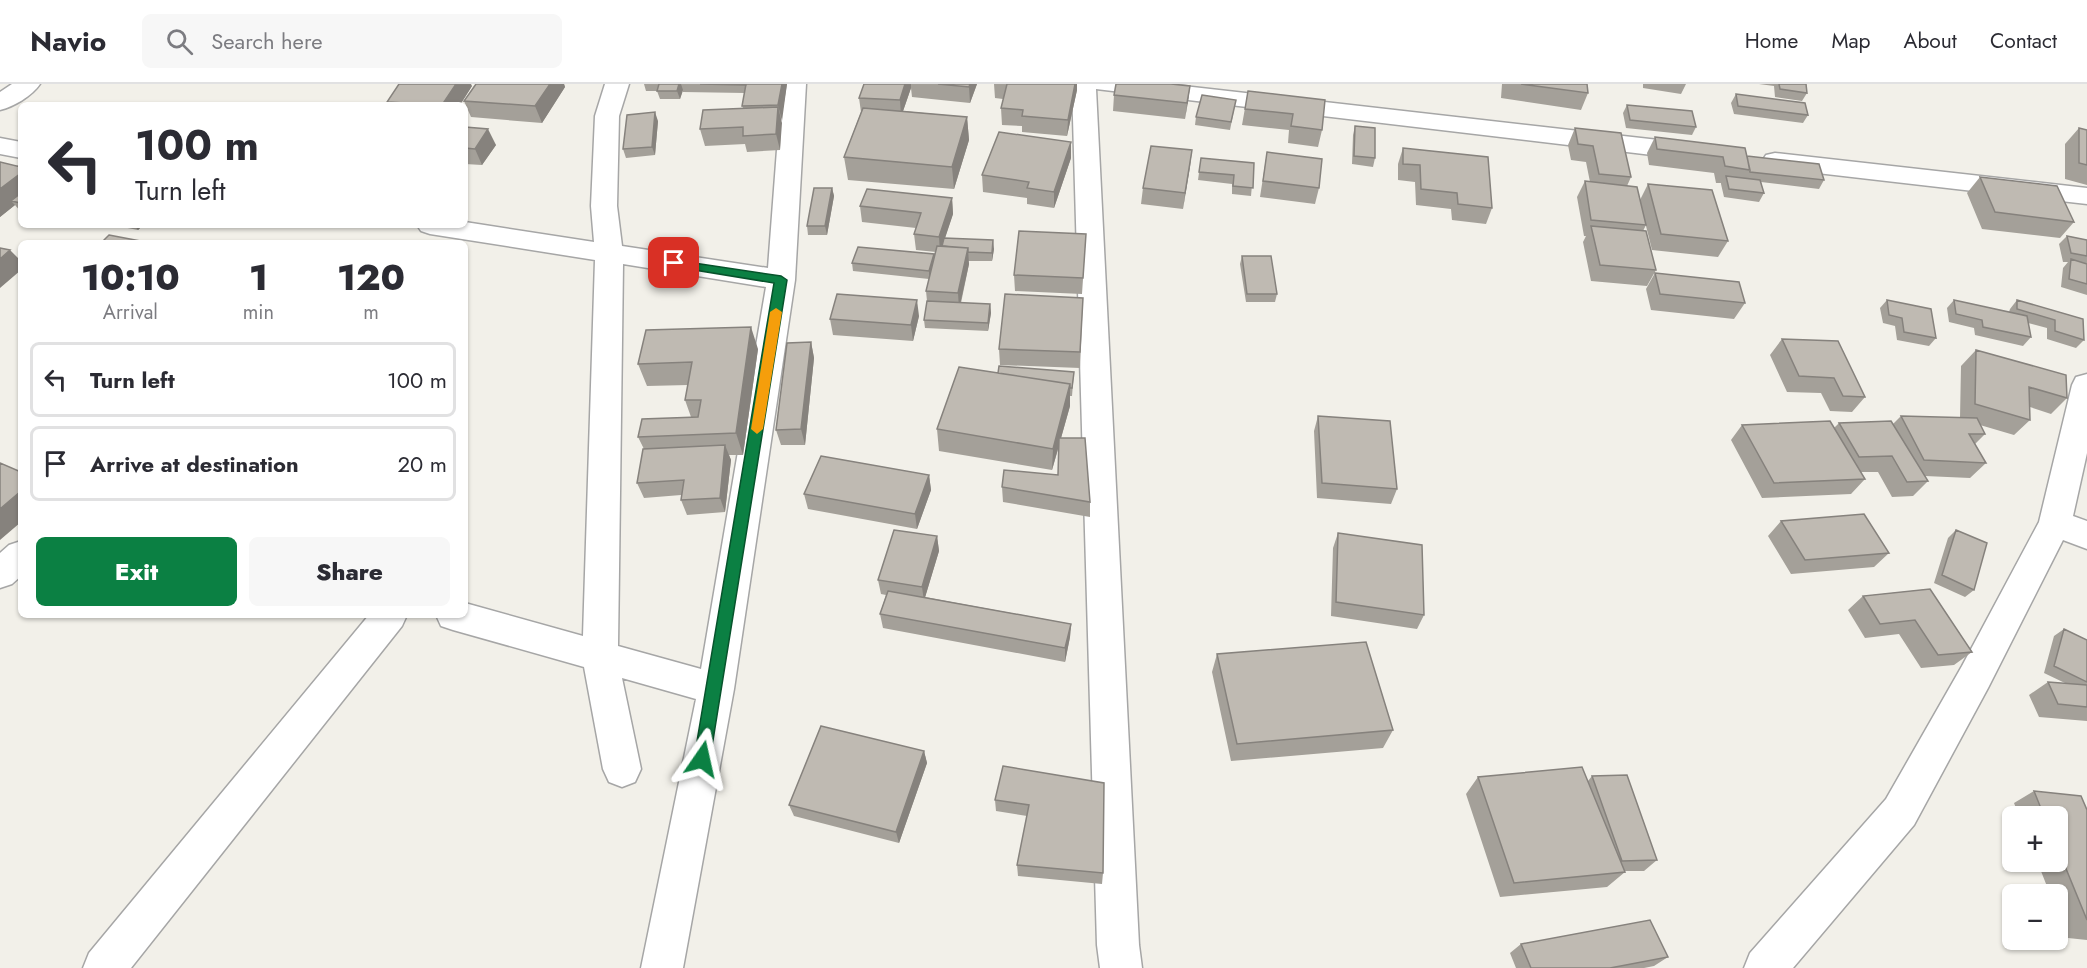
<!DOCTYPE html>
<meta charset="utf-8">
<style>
:root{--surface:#fff;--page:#f7f7f7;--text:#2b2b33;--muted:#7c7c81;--line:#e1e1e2;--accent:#0b8043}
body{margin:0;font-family:Jost,sans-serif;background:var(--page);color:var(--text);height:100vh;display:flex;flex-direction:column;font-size:22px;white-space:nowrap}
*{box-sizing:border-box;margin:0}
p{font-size:20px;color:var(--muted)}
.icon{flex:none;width:33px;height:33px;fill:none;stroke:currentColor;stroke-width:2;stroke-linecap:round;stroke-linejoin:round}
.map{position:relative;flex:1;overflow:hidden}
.sheet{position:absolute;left:18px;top:156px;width:450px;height:378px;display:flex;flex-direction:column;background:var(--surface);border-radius:9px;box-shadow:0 2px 4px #0004}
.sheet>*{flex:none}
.guide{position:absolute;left:18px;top:18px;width:450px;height:126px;border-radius:9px;box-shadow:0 2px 4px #0004;background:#fff;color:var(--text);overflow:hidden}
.fabs{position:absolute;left:2002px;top:722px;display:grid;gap:12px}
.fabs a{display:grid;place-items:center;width:66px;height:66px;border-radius:9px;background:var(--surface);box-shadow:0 2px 4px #0004;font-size:30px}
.pin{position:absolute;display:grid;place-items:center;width:51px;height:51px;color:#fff;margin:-26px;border-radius:12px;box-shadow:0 3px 9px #0006}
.me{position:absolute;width:66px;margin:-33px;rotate:11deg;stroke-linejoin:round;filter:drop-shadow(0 0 4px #0008)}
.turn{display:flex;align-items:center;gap:21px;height:126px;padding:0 18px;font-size:27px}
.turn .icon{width:78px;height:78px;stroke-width:2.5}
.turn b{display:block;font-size:42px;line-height:51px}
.eta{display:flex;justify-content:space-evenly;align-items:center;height:102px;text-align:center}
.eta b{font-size:36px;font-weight:800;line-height:42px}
.action{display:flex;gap:12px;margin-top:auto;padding:12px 18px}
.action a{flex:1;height:69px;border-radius:9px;background:var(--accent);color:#fff;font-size:24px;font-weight:800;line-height:69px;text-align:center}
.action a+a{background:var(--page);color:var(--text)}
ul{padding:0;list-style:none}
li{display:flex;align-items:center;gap:18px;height:75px;margin:0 12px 9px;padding:0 6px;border:3px solid var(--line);border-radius:9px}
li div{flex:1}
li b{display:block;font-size:22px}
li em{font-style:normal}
header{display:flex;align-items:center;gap:36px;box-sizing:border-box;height:84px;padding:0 30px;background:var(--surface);border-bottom:2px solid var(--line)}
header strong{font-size:28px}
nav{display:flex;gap:33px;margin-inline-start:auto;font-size:21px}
.search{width:420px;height:54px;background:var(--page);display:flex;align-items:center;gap:15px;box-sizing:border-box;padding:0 21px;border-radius:9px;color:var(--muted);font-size:22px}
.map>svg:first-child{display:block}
</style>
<header>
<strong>Navio</strong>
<div class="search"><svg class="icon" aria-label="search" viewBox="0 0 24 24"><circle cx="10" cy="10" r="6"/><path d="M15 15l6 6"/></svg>Search here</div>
<nav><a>Home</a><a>Map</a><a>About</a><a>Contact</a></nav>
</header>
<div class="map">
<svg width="2087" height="884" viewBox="0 0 2087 884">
<rect width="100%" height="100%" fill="#f2f0e9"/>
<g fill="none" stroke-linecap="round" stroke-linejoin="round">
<g stroke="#a6a6a6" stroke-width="3">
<path id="minor" d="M12,0H40C32,12 13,23 0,26V8Z
M605,0H629L619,32L617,122L622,162L768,184L782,0H806L795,196L734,605L683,884H641L696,615L622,594L641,685L635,698L622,703L609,698L603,685L584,583L453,546L441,542L436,531H465V519L583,552L595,176L430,150L421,147L417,141H465V138L594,158L591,122L595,32ZM623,180L766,203L701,585L618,562Z
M1072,0H1166L1694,60L1703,62L1707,68L1703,74L1694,76L1096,5L1139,861L1142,884H1100L1097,861Z
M0,54L21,58V74L0,70Z
M1775,69L2087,104V120L1766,83L1762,77L1766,71Z
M2087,290V369L2073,432L2087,437V465L2063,456L1988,604L1914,741L1793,884H1744L1750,869L1886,715L1962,582L2039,438L2072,301L2076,293Z
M21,457V492L12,500L0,504V469L9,461Z
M369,531H407L402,542L131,884H83L89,869Z"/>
</g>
<use href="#minor" fill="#fff" fill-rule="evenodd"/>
</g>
<path fill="#a4a099" d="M476,0H564L565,3L542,39L471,33L464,17Z
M644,0H787L781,37L780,66L747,68L745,60L705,62L700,45L743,24L742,22L745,9L683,8V6L680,15H660L657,7H646Z
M864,0H977L970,19L912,13L911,4L903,27L967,33L969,56L954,105L848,96L844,73L861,28L859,14Z
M994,0H1077V6L1067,52L1022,48V42L1002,41L1001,24L1003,15L995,14Z
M1502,0H1587L1588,9L1581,26L1501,14Z
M1643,0H1686L1681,10L1643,4Z
M1759,0H1806L1807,9L1802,17L1775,13L1774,2Z
M472,2L460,21H389L387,18Z
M1190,2L1185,35L1113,27L1114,11Z
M1248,7L1325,16L1322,46L1318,63L1288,59L1289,46L1242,41Z
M1736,10L1808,31L1803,39L1734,30L1731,19Z
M1236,16L1230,46L1195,41L1196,33Z
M1627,21L1696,43L1692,51L1626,44L1623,29Z
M658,37L655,71L626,74L623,65Z
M1355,42L1375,74L1373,83L1352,80L1353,51Z
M465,43L496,61L482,81L465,80Z
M1575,44L1631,93L1627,102L1640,116L1648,100L1728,157L1718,173L1652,166L1643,130L1646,141L1643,147L1656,186L1647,202L1591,197L1583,158L1586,152H1584L1577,113L1585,97L1590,98L1586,78L1571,76L1568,61Z
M2079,44L2087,46V101L2065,95V60Z
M1655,53L1747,72L1824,96L1819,105L1761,98L1764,109L1759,118L1724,113L1721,100V99H1716L1714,89L1649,81L1647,69Z
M1403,64L1492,124L1486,140L1452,136L1451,125L1416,121L1415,98L1398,96V80Z
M1192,66L1183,125L1141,120L1143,104Z
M1267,68L1319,104L1315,120L1260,113Z
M1071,74L1054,124L1027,120V114L983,108L982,91Z
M1201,74L1254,79L1251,112L1232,110V100L1198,96Z
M0,78L17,82L21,79V128L15,121L0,133Z
M1980,93L2074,138L2060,154L1982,145L1967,109Z
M832,104L834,112L827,151H808L807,142Z
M952,114L953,130L945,154L994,165L992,177H968L969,180L961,219L990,220L991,229L988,247L925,244L924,236L927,217L926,207L929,195L853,187L852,179L934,170V175L936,168L916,166L914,150L916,144L862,138L860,122Z
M112,141H143L138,146Z
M1086,150L1082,210L1015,207L1014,191Z
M2067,152L2087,156V211L2061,203L2063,184L2068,178H2063L2059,160Z
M1242,172L1277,210L1275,218H1246L1240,180Z
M1655,189L1745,219L1734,235L1651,226L1646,205Z
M1083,214L1080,284L1000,281L999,265Z
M1887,216L1936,254L1929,262L1897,256L1895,242L1883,239L1880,224Z
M1954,216L2009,228L2010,225L2017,216L2083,235L2084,256L2076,264L2047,255V244L2028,239L2031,253L2023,262L1975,251L1974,244L1949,238L1947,224Z
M919,232L913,257L833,251L830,235Z
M1782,255L1865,313L1852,328L1830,327L1821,309L1787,308L1770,271Z
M811,258L814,274L805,361H781L776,346Z
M758,265L743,371H729L731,376L725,428L687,431L681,416V411L644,414L637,399L644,365L638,353L691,333L685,316L688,301L647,302L638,280Z
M1976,266L2067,314L2051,330L2030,323V336L2014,351L1980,341L1985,350L1975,360L1986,379L1970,394L1925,392L1928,397L1913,412L1892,413L1878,388H1861L1865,395L1851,410L1762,414L1731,356L1742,341L1834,344L1839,339L1893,340L1901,332L1960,334L1961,282Z
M1074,288L1072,312H1070V322L1061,354L1090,418V433L1003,418L1002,403L1058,391L1059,362L1052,386L939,367L937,345L998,289Z
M1318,332L1397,405L1391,420L1317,414L1314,347Z
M929,391L931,406L917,445L808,425L804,410Z
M1781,437L1889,469L1874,483L1791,490L1768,452Z
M1956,446L1974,506L1965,513L1934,499L1948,454Z
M1338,449L1424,531L1417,545L1331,532L1333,464Z
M937,452L939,467L925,513L1071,540L1070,553L1065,578L883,544L880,530L886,511L881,510L878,496Z
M1930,505L1972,568L1954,581L1921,584L1899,550L1865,554L1848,526L1863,512Z
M2064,545L2087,556V637L2039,633L2029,611L2048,598L2067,600L2044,589L2054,552Z
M1217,570L1393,646L1383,664L1231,677L1212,588Z
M924,667L927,679L899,759L794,732L789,721Z
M1003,682L1103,789L1102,800L1018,792L1017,781L1027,732L996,727L995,716Z
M1592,692L1657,776L1644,787H1624L1625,788L1607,803L1500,813L1466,710L1478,693L1588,697Z
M2034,707L2087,726V856L2068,854L2058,830V810H2050L2037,777H2058V732H2019L2014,719Z
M1521,860L1668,873L1654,882L1644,884H1516L1510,869Z"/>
<path fill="#86827d" d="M456,0H471L472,2L460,21H442Z
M550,0H564L565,3L542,39L535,22Z
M679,0H681L683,6L680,15L677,7Z
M782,0H787L782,37L778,21Z
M905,0H911V4L901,33L900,16Z
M970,0H977L970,19L969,3Z
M1075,0H1077V6L1067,52L1068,36Z
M1190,2L1188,18L1185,35L1187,19Z
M778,23L782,39L780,66L776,50Z
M655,28L658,37L655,71L652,63Z
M967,33L969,56L954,105L952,83Z
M488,45L496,61L482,81L475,65Z
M1071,58V74L1054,124V108Z
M1192,66L1190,83L1183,125L1185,109Z
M21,89V116L11,117L15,121L0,133V105Z
M832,104L834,112L827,151L825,142Z
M952,114L953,130L940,169L939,153Z
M134,141H143L138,146Z
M993,156L994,165L992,177V169Z
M968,164L969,180L959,225L958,209Z
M10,166L21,177V186L0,204V175Z
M934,170L935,179L929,195V187Z
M917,216L919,232L913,257L911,241Z
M990,220L991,229L988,247V239Z
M751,243L758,265L743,371L736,349Z
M811,258L814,274L805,361L801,345Z
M1070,300V322L1052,386L1053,365Z
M725,361L731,376L725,428L720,414Z
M929,391L931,406L917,445L915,430Z
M21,407V438L0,456V425Z
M937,452L939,467L924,517L922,503Z
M1071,540L1070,553L1065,578V564Z
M924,667L927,679L899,759L896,748Z"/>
<path fill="#bfbab2" stroke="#86827d" stroke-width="1.5" d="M399,0H456L442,21L387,18Z
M476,0H550L535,22L464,17Z
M659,0H679L677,7H657Z
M700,0H746V1Z
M746,0H782L778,21L742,22Z
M864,0H905L900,16L859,14Z
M938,0H970L969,3Z
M1007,0H1075L1068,36L1022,32L1023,26L1001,24Z
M1116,0H1171L1190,2L1187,19L1114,11Z
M1521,0H1587L1588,9Z
M1779,0H1806L1807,9L1780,5Z
M1248,7L1325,16L1322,46L1291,42L1293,30L1245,25Z
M1736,10L1805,19L1808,31L1738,22Z
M1202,11L1236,16L1231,38L1196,33Z
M1627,21L1692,27L1696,43L1630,36Z
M778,23L776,50L743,52V43L700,45L703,26Z
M863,24L967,33L952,83L844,73Z
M655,28L652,63L623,65L627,31Z
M1355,42L1375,44V74L1354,72Z
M465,43L488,45L475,65L465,64Z
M1575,44L1621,49L1631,93L1599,90L1593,62L1578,60Z
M2079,44L2087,46V81L2079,79Z
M999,48L1071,58L1054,108L1027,104L1029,98L982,91Z
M1655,53L1745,64L1750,86L1725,82L1723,73L1657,65Z
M1151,62L1192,66L1185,109L1143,104Z
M1403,64L1488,73L1492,124L1458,120L1457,109L1421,105L1420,81L1403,80Z
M1267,68L1322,75L1319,104L1263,97Z
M1747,72L1819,80L1824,96L1750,88Z
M1201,74L1254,79L1253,104L1233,102L1234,91L1199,88Z
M0,78L21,83V89L0,105Z
M1726,92L1760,96L1764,109L1729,105Z
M1980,93L2057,102L2074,138L1995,128Z
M1585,97L1637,103L1646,141L1591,136Z
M1648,100L1712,106L1728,157L1661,150Z
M814,104H832L825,142H807Z
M867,105L952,114L939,153L914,150L921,129L860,122Z
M21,109V119L11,117Z
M1591,142L1646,147L1656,186L1600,181Z
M1019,147L1086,150L1083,194L1014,191Z
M109,151L151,159H101Z
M2067,152L2087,156V172L2071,169Z
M944,154L993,156L992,169L968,168V164L942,162Z
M937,162L968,164L958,209L926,207Z
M858,163L934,170L929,187L852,179Z
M0,164L10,166L0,175Z
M1242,172H1271L1277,210H1247Z
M2071,175L2087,180V200L2069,195Z
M1655,189L1739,198L1745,219L1660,210Z
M837,210L917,216L911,241L830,235Z
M1005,210L1083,214L1080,268L999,265Z
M1887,216L1931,225L1936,254L1904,248L1902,234L1889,231Z
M1954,216L2027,232L2031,253L1983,243L1982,236L1956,230Z
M2017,216L2083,235L2084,256L2055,247V236L2017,225Z
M927,217L990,220L988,239L924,236Z
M751,243L736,349L638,353L642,335L698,333L701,316H685L692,278L638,280L646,246Z
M1782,255L1838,257L1865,313L1843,312L1834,294L1799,292Z
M811,258L801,345L776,346L787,259Z
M1976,266L2066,291L2067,314L2029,303L2030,336L1975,320Z
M999,282L1074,288L1072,304H1070V300L998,289Z
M959,283L1070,300L1053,365L937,345Z
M1318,332L1390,337L1397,405L1322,399Z
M1901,332L1977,334L1985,350H1969L1986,379L1924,376Z
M1830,337L1865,395L1774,399L1742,341Z
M1891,337L1928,397L1907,398L1892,372L1859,373L1839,339Z
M1059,354H1085L1090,418L1002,403L1004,386L1058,391Z
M725,361L720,414L681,416L684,396L637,399L643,365Z
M821,372L929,391L915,430L804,410Z
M0,379L21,388V407L0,425Z
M1864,430L1889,469L1805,476L1781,437Z
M894,446L937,452L922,503L878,496Z
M1956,446L1987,459L1974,506L1942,491Z
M1338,449L1422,461L1424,531L1336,518Z
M1930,505L1972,568L1938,571L1915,536L1880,540L1863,512Z
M888,507L1071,540L1065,564L880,530Z
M2064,545L2087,556V598L2054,582Z
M1366,558L1393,646L1237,660L1217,570Z
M2048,598L2087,601V623L2058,620Z
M821,642L924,667L896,748L789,721Z
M1003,682L1104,699L1103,789L1017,781L1029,721L995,716Z
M1582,683L1625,788L1514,799L1478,693Z
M1627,691L1657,776L1622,777L1592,692Z
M2034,707L2081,712L2087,726V836L2058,765V732H2044Z
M1650,836L1668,873L1610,884H1531L1521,860Z"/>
<path fill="#0b8043" stroke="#07532c" stroke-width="1.5" d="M674,176L781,192L787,196L710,675L708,680L702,682L697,680L694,675L774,199L670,182L668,179Z"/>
<path fill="#f59e0b" d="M776,224L782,228L763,345L757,350L751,345L770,228Z"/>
</svg>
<div class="fabs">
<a>+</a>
<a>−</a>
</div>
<div class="pin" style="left:674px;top:179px;background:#d93025"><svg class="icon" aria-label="arrive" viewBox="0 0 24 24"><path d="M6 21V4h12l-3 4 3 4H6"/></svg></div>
<svg class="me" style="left:702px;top:675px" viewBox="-20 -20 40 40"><path d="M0-17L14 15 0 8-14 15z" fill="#0b8043" stroke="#fff" stroke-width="4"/></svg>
<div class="guide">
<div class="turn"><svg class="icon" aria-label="left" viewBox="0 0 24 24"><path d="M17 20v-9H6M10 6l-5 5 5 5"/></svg><div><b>100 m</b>Turn left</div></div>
</div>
<section class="sheet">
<div class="eta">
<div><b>10:10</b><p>Arrival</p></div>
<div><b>1</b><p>min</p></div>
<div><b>120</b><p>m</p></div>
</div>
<ul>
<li><svg class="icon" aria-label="left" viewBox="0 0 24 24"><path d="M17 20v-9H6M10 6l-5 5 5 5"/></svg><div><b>Turn left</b></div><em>100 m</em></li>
<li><svg class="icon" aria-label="arrive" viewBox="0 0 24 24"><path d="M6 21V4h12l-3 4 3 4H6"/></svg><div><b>Arrive at destination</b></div><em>20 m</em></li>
</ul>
<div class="action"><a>Exit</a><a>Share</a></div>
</section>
</div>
